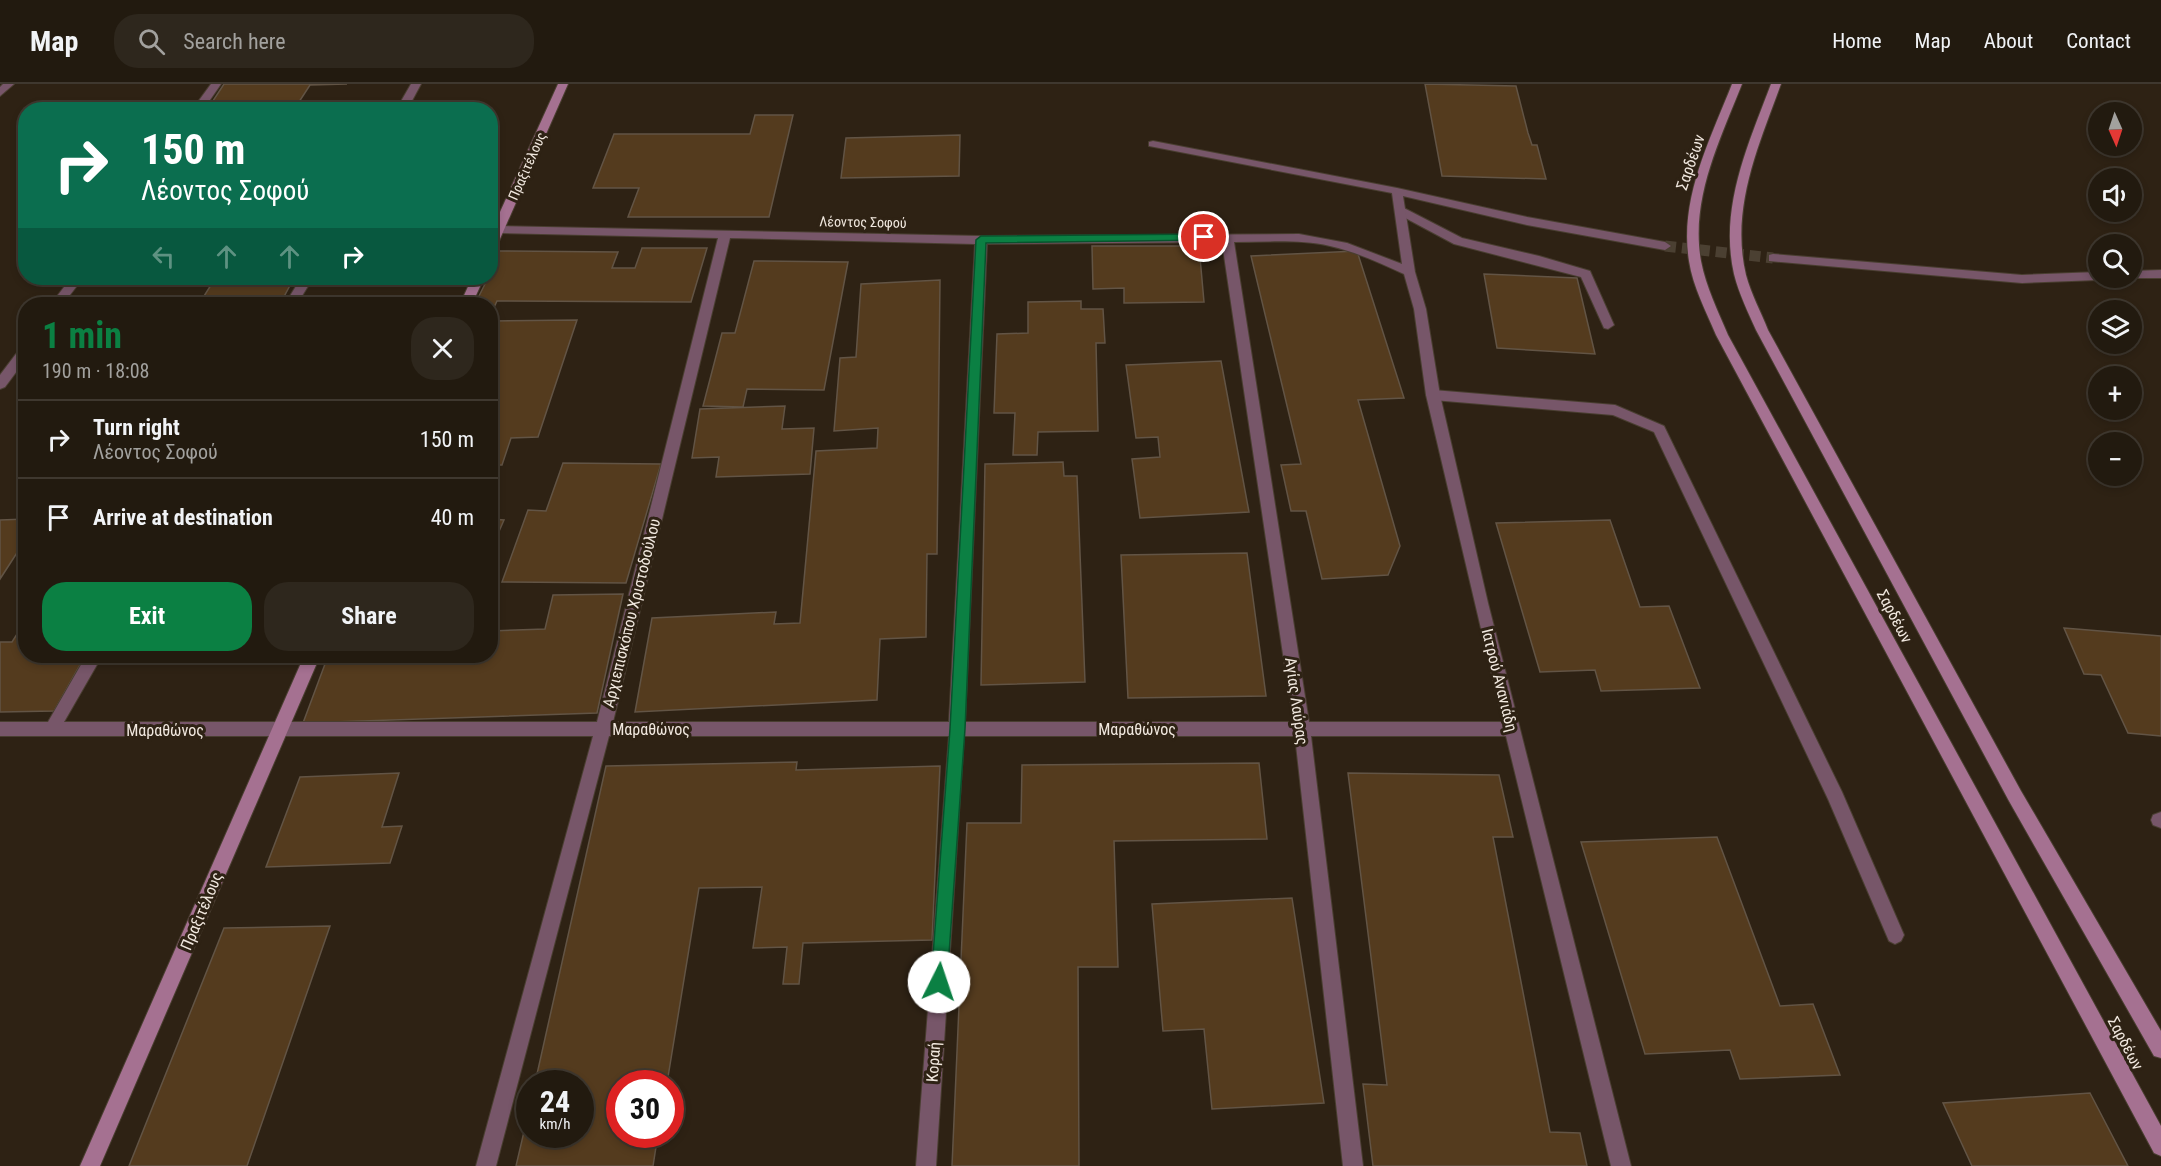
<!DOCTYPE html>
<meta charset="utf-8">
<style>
:root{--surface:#221a0f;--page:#2e271d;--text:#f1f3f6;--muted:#a2a19e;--line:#3f382f;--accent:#0b8043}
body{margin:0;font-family:"Roboto Condensed",sans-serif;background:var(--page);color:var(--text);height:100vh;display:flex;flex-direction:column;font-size:22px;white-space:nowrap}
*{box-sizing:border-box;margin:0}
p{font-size:20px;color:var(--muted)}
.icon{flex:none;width:33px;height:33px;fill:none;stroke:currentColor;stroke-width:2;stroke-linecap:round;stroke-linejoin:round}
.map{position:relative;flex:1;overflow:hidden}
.panel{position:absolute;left:18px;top:213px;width:480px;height:366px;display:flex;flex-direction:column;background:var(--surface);border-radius:24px;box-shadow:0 3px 9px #0003,0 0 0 2px var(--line)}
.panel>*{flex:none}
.banner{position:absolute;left:18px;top:18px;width:480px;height:183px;border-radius:24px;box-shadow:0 3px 9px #0003,0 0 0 2px var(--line);background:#0b6e4f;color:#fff;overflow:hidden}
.needle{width:39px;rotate:177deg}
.buttons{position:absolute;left:2088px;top:18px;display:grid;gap:12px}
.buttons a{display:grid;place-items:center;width:54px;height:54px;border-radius:50%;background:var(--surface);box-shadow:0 3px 9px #0003,0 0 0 2px var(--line);font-size:30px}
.speed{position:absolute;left:516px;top:986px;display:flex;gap:12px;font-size:30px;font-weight:700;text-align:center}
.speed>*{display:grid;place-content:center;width:78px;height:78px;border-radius:50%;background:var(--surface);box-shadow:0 3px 9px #0003,0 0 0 2px var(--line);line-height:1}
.speed small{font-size:15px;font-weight:400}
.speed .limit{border:9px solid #d22;background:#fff;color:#111}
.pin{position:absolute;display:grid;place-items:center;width:51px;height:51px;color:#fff;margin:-26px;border:3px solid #fff;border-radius:50%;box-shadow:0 2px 6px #0007}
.me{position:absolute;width:66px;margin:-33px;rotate:4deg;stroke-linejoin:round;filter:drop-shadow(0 0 4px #0008)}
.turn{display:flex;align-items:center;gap:21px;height:126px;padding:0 24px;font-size:27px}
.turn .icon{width:78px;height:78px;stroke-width:2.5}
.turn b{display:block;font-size:42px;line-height:51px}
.lanes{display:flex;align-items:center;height:57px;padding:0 24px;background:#0003;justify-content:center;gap:30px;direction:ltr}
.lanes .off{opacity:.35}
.round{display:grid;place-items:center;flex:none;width:63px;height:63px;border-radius:24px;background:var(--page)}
.summary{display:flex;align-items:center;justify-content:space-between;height:102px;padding:0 24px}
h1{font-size:36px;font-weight:700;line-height:45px;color:var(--accent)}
.action{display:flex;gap:12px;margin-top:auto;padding:12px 24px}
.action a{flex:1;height:69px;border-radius:24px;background:var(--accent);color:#fff;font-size:24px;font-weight:700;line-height:69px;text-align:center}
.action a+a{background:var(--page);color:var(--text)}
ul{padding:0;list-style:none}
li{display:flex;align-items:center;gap:18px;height:78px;padding:0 24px;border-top:2px solid var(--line)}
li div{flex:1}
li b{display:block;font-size:22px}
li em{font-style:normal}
header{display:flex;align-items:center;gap:36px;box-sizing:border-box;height:84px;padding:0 30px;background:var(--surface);border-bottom:2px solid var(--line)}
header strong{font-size:28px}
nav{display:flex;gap:33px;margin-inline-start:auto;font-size:21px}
.search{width:420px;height:54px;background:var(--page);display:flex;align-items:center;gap:15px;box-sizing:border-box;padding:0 21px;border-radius:24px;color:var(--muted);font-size:22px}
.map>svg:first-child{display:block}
</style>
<header>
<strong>Map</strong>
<div class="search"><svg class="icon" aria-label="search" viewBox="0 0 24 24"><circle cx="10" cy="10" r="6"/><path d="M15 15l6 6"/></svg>Search here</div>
<nav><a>Home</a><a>Map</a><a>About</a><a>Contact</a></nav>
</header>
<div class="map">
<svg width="2161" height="1082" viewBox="0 0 2161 1082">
<rect width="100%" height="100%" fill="#2e2214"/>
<path fill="#543b1e" stroke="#625445" stroke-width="1.5" d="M224,0H347L310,1L299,18H286L281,26H207Z
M1425,0L1516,2L1528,49L1532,61H1537L1546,95L1442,92Z
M343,20H360L358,25L389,24L340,26Z
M755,31H793L769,133H628L639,104H593L614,50H750Z
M960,51L959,92L841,94L846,54Z
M1092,162H1199L1204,218L1124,219V204L1093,205Z
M642,164H707L691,218L497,217L490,232V220H475L488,194H490V187L499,167L618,168L612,184H635Z
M1357,167L1404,314L1358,316L1400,462L1388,491L1322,495L1306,427H1291L1281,381L1301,380L1251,172Z
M754,177L848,178L824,306L747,305L743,323L703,322L722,249H735Z
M1484,190L1577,194L1595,270L1497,264Z
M197,194H294L280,220H199L211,201H192Z
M940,196L937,470H927L926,553L880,555L877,616L635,628L652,534L776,528L774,540L800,539L816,367L877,364L878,344L834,347L840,274L856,273L861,200Z
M1081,217V225H1103L1105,259H1096L1098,347L1038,348L1037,371H1013L1015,329H994L997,250L1028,249V218Z
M577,236L538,353L511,354L502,381H490V237Z
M1221,277L1249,428L1140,434L1132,375L1160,373L1158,353L1136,354L1126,281Z
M785,322L782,345L814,344L810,390L716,393L719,373L692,374L700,325Z
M1063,378L1064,392H1077L1085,598L981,601L985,380Z
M563,379L661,380L626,499L502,498L528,426L546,427Z
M26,435V455L0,495V436Z
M490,435L504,436L490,468Z
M1610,436L1640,523L1669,522L1700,604L1601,607L1595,586L1540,588L1496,439Z
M1247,469L1266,612L1128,614L1121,471Z
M623,510L597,629L303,639L328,572H490V547L545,545L553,511Z
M26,536V572H85L54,627L0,628V558H12Z
M2064,544L2161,552V652L2128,649L2101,591L2084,590Z
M797,678L796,686L940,682L932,856L803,859L799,900H783L787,863L753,864L762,803L699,804L667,999H620V1050H658L653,1082H516L530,1022V1050H580V999H535L606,682Z
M1259,679L1267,755L1114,757L1118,883H1078L1079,1082H952L967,739H1021L1022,681Z
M399,689L382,743L402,742L390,779L266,783L300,693Z
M1348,689L1499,691L1513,753H1493L1550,1048L1580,1049L1587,1082H1373L1363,1000L1387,1001Z
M1717,753L1780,922L1813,920L1840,991L1740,995L1730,966L1645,970L1581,758Z
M1292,814L1324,1019L1212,1025L1204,945L1163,947L1152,820Z
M330,842L247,1082H129L224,844Z
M2090,1009L2128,1082H1972L1943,1019Z"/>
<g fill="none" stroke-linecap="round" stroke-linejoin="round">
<path stroke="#4b4032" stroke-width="11" stroke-dasharray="11 6" stroke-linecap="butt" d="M1665,162L1773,174"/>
<g stroke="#493e30" stroke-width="2">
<path id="lane" d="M1400,122L1462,154L1539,172L1590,187L1614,241L1608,245L1604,244L1581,193L1454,160L1396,129V123Z
M1433,306L1615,321L1664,342L1842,708L1904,851L1901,857L1895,860L1889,857L1828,715L1654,348L1613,331L1433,316L1426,311Z
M2161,728V744L2153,741L2151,736L2153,731Z"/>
</g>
<g stroke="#493e30" stroke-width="2">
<path id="street" d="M3,0H14L0,12V3Z
M211,0H221L203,26H192Z
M411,0H421L407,26H396Z
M1153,57L1397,104L1527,133L1665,158L1671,162L1665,166L1527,141L1403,112L1415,188L1426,225L1440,311L1488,519L1631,1082H1611L1506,652H1311L1363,1082H1343L1295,652H964L936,1082H916L949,652H609L496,1082H476L593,652H0V638H48L86,572H102L64,638H597L718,154L499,149L495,148V142L981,152L1299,150L1347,159L1402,180L1392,109L1149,62V58ZM730,154L975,160L949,638H613ZM1222,158L1293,638H965L987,160ZM1234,158C1266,158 1299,155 1330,162C1356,168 1380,179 1404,190L1414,225L1426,311L1503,638H1309Z
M1773,170L2022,191L2098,188V194H2103L2098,196L2022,199L1769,177V171Z
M2161,186V194H2128H2132V187Z
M71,194H83L63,220H51Z
M301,194H313L297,220H285Z
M26,261V275L5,303L0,305V291L22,262Z"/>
</g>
<g stroke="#493e30" stroke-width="2">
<path id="secondary" d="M558,0H568L496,164L490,168V150Z
M1732,0H1742C1720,56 1690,115 1701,177C1706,203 1718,227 1728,251L2161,1042V1072L2154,1069L1716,251C1706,227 1693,203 1689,177C1679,115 1710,56 1732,0Z
M1771,0H1781C1759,61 1730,124 1746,191C1751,210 1761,228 1768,246L2021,707L2161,947V974L2154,972L2009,717L1756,246C1748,228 1739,210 1734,190C1719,124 1748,61 1771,0Z
M472,194H484L472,220H460Z
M304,572H320L100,1082H80Z"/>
</g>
<use href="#lane" fill="#775669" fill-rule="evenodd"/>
<use href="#street" fill="#775669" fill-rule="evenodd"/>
<use href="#secondary" fill="#a57191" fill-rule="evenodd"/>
</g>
<path fill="#0b8043" stroke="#07532c" stroke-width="1.5" d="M1204,150L1210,153L1208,156L986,159L965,645L947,898L945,904L939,906L933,904L931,898L950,645L976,156L981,152Z"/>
<g text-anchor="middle" stroke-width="6" stroke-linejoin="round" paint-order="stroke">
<g font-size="14" fill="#f1e8df" stroke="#2e2214">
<text transform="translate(527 82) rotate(-66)" y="5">Πραξιτέλους</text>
<text transform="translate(863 138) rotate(1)" y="5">Λέοντος Σοφού</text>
</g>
<g font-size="16" fill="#f1e8df" stroke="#2e2214">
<text transform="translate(1690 78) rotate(-71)" y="6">Σαρδέων</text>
<text transform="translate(631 529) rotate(-76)" y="6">Αρχιεπισκόπου Χριστοδούλου</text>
<text transform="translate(1895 532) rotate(62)" y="6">Σαρδέων</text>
<text transform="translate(1500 596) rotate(76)" y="6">Ιατρού Ανανιάδη</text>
<text transform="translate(1297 617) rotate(82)" y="6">Αγίας Λαύρας</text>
<text x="651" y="651">Μαραθώνος</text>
<text x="1137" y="651">Μαραθώνος</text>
<text x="165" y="652">Μαραθώνος</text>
<text transform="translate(201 827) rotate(-67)" y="6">Πραξιτέλους</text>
<text transform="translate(2126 959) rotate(62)" y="6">Σαρδέων</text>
<text transform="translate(933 978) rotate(-86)" y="6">Κοραή</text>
</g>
</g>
</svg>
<div class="buttons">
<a><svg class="needle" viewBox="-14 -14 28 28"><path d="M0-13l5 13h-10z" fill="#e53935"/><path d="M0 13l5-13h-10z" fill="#a2a19e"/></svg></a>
<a><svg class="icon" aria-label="sound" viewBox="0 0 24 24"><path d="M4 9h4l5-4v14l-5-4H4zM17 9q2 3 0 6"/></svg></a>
<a><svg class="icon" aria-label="search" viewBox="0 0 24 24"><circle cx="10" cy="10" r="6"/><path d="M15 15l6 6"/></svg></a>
<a><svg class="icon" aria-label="layers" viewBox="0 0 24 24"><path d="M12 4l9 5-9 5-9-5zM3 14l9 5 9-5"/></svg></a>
<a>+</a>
<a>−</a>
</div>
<div class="speed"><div>24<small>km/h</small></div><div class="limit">30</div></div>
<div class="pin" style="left:1204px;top:153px;background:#d93025"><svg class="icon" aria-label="arrive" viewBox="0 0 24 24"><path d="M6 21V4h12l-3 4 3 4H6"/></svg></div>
<svg class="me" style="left:939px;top:898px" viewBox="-20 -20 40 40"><circle r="19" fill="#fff"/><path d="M0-13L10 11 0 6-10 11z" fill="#0b8043"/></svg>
<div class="banner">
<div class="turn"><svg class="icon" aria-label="right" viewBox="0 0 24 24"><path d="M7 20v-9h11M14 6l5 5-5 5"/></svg><div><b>150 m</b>Λέοντος Σοφού</div></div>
<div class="lanes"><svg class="icon off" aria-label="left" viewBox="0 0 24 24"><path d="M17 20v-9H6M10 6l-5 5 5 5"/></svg><svg class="icon off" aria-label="ahead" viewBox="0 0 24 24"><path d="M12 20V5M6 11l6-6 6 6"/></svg><svg class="icon off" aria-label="ahead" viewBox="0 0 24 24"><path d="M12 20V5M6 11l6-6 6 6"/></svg><svg class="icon" aria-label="right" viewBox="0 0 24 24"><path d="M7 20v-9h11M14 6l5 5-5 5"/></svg></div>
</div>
<section class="panel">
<div class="summary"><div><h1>1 min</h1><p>190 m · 18:08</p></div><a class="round"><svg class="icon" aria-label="close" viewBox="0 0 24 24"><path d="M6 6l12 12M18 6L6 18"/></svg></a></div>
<ul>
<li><svg class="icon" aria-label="right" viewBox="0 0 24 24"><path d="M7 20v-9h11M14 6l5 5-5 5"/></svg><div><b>Turn right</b><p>Λέοντος Σοφού</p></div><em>150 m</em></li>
<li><svg class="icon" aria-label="arrive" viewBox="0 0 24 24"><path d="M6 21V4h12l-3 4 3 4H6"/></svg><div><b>Arrive at destination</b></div><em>40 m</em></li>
</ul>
<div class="action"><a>Exit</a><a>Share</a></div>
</section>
</div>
